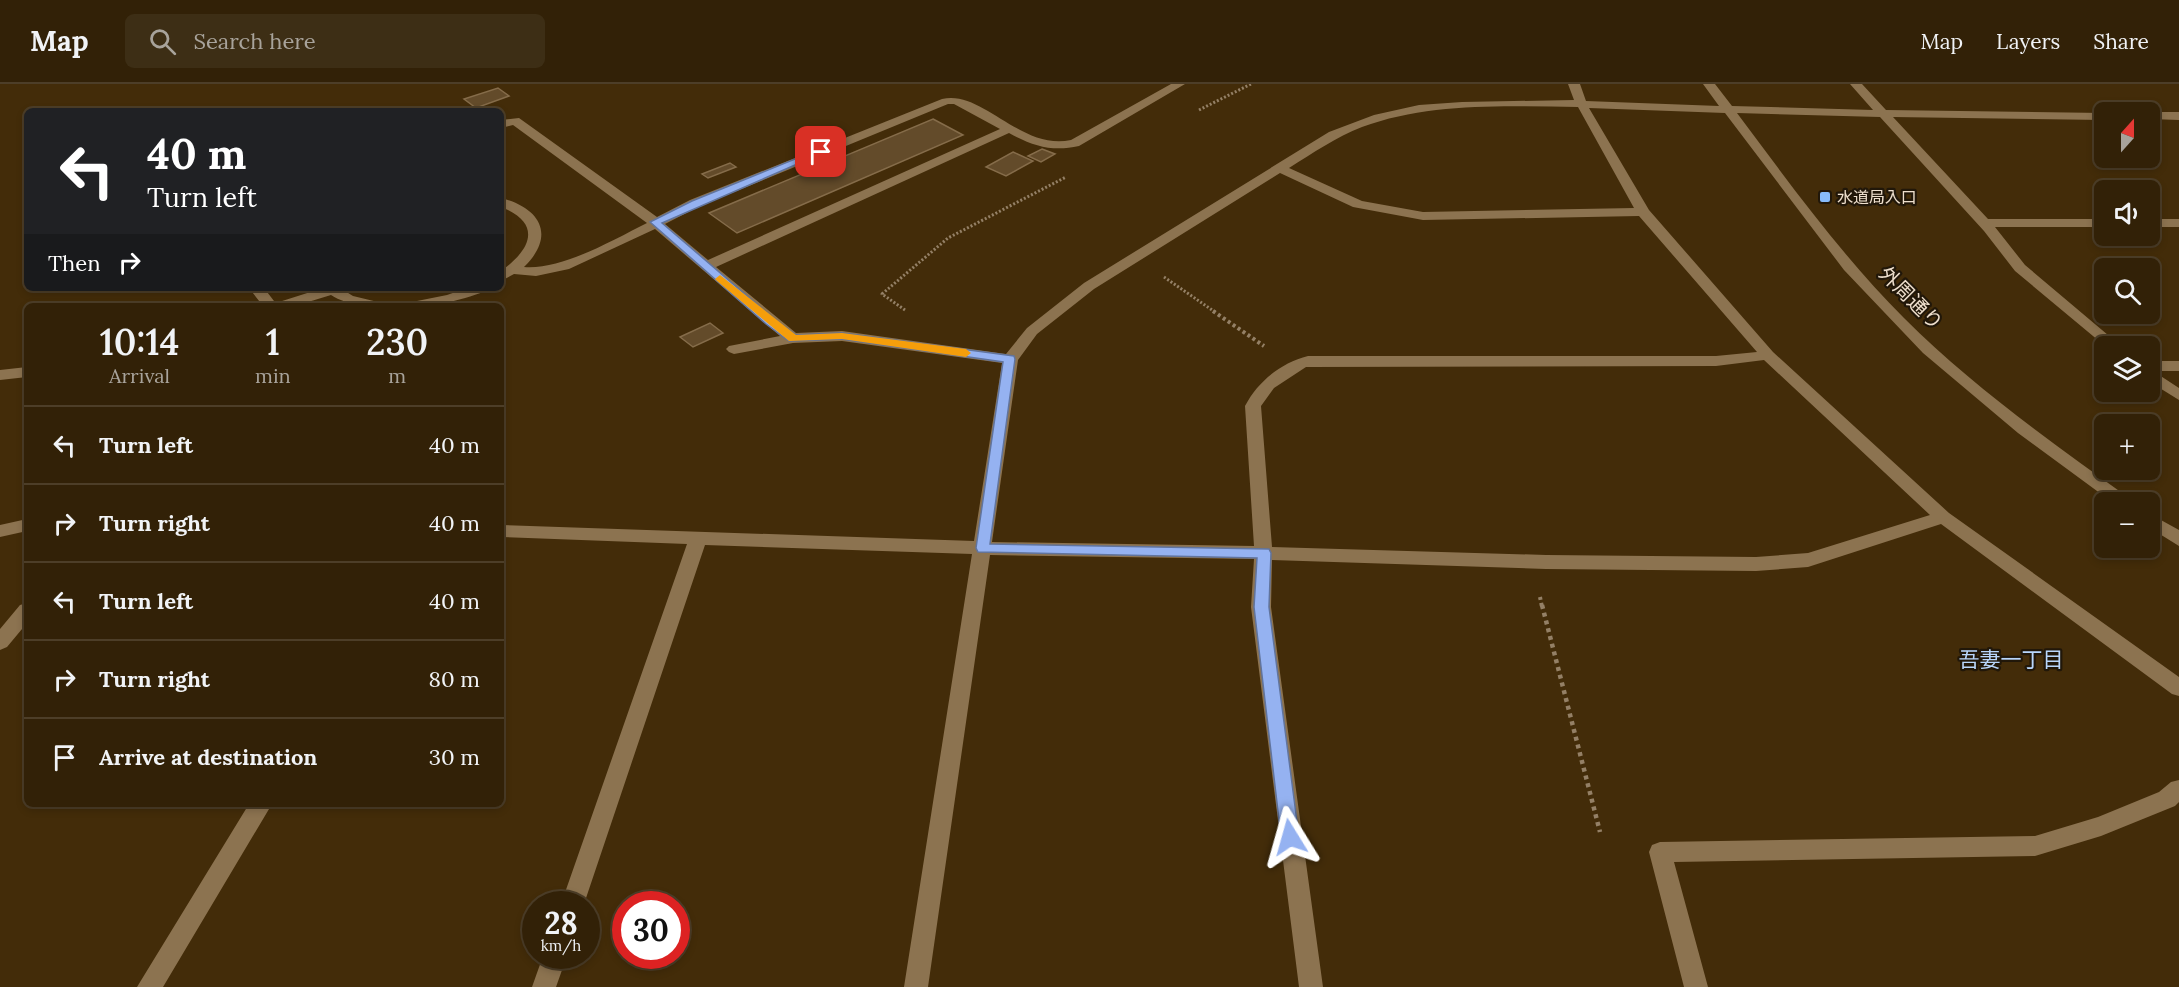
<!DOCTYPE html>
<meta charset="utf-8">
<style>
:root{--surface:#322107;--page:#3d2e15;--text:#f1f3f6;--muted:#a8a39b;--line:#4d3e28}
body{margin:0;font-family:Lora,"Noto Sans JP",serif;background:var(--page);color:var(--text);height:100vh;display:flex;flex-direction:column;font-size:22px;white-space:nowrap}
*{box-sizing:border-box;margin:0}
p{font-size:20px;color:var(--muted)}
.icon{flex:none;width:33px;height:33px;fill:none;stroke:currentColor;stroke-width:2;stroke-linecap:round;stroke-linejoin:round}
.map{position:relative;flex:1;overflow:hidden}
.panel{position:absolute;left:24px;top:219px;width:480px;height:504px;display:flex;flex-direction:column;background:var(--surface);border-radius:9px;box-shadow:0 3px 9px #0003,0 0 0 2px var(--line)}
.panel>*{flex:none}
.hud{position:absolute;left:24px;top:24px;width:480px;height:183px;border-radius:9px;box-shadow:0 3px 9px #0003,0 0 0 2px var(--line);background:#202124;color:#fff;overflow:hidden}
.needle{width:39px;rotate:21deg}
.fabs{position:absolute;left:2094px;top:18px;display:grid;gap:12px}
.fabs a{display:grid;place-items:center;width:66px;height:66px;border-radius:9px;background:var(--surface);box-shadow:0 3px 9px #0003,0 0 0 2px var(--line);font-size:30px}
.speed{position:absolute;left:522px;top:807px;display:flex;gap:12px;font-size:30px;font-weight:700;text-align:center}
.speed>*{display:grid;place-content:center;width:78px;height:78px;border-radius:50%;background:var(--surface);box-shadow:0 3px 9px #0003,0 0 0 2px var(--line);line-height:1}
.speed small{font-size:15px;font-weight:400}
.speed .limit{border:9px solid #d22;background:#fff;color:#111}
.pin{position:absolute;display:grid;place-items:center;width:51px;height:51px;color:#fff;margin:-26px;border-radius:12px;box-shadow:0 3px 9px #0006}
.me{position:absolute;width:66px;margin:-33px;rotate:352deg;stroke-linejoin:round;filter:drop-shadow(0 0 4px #0008)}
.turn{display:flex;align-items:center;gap:21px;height:126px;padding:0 24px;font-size:27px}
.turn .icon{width:78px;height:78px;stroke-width:2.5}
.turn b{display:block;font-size:42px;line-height:51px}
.then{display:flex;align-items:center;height:57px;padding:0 24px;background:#0003;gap:12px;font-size:22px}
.eta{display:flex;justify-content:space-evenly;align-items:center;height:102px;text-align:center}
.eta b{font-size:36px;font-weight:600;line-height:42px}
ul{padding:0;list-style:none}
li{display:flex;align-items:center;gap:18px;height:78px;padding:0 24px;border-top:2px solid var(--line)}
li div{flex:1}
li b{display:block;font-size:22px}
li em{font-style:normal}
header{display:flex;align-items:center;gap:36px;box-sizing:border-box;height:84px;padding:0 30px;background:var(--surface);border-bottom:2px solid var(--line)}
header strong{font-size:28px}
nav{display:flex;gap:33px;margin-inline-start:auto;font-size:21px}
.search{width:420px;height:54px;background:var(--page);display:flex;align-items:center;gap:15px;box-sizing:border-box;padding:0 21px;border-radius:9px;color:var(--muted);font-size:22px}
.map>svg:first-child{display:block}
</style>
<header>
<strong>Map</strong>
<div class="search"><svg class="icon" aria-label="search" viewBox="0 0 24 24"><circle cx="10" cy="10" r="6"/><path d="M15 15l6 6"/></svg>Search here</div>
<nav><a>Map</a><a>Layers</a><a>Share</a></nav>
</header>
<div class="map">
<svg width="2179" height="903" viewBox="0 0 2179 903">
<rect width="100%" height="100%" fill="#432c09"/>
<path fill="#634b2a" stroke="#856c4a" stroke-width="1.5" d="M498,4L509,12L476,24L464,15Z
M933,35L963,51L737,149L709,129Z
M1042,65L1055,70L1041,78L1028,72Z
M1013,68L1033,77L1006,92L986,83Z
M730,79L736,83L708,94L702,90Z
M710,239L723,249L693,263L680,253Z"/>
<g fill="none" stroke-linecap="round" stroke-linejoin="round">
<path stroke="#948066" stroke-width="3" stroke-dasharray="2 2" stroke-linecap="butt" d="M1199,26L1251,0
M1164,193L1215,228
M905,226L882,210L948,154L1066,93"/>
<path stroke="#948066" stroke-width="4" stroke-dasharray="3 3" stroke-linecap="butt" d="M1213,227L1264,262
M1540,513L1542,523"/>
<path stroke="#948066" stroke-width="4.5" stroke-dasharray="4 4" stroke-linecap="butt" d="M1542,521L1600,748"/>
<path fill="#8c7350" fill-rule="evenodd" d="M1171,0H1185L1079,62C1052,68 1033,62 1009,49L716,183L796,249L842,247L1006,270L1027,244L1084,199L1329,48L1374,31L1419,21L1462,18L1574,16L1568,0H1580L1586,17L1719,22L1703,0H1715L1732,22L1873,26L1850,0H1862L1886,26L2104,29V36L1893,33L1988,135H2104V143H1995L2025,181L2121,262H2105L2015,187L1984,147L1880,33L1737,29C1790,100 1842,172 1904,234C1972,302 2051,358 2129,414L2131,418H2112L2018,349L1923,269L1844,186L1725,29L1589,24L1649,126L1773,268L1949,429L2179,593V612L2172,610L1941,440L1808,483L1756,487L1546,485L1272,476L1271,523L1323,903H1299L1251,523L1254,475L990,471L928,903H904L972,470L705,461L584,820H561L687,460L501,453V441L974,457L1002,279L842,257L793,259L734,270L729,268L726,265L729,262L780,252L655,145L569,185L536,192L514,190L501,197V187C532,165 542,139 501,123V114C541,124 556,152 524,183C562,186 613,156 647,139L513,41L501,44V36L519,34L657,133L690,116L942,15C982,5 1021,67 1071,56ZM948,20H954L1000,45L708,176L665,140L700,122ZM1578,23L1634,124L1423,128L1362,117L1289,84C1313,69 1336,53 1362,43C1429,18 1507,22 1578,23ZM1280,89L1353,123L1423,136L1639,132L1757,268L1716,272H1308C1281,279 1258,297 1245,322L1254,462L992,458L1018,276L1037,250L1094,205ZM1764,276L1930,431L1808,469L1756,473L1546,471L1272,463L1261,322L1274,304L1306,283L1716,282Z
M2179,28V36L2150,35V28Z
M2150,135H2179V143H2150Z
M249,204H264L274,217L279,218L323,204H340L353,212L382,219L384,222C364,222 349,222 331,211L295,222H263Z
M467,204H488L486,207C456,218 437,222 405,222L407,219L447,211Z
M2150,277H2179V287H2153L2179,304V316L2150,298Z
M27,283V293L0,296V286Z
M2150,430L2179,446V462L2150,444Z
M27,435V447L0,453V441Z
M27,519V539L7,563L0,566V545L20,521Z
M2179,696V718L2175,722L2101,752L2035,772L1674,778L1708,903H1684L1649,768L1652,761L1660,758L2035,752L2098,733L2159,708L2171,698Z
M249,720H272L163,903H137Z
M543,872H567L556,903H532Z"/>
</g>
<path fill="#95b2f1" stroke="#61749d" stroke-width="1.5" d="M817,66L825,68L662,139L774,235L796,251L842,249L1014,272L1015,275L990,460L1269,465L1271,469L1269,523L1299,753L1296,759L1290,761L1284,759L1281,753L1254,523L1257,474L978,468L976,464L1003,278L842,255L789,257L766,240L650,138L692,117Z"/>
<path fill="#f59e0b" d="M720,191L796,251L842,249L966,265L971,269L966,273L842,255L789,257L717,197L715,195Z"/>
<rect fill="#87bbfb" stroke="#211709" stroke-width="2" x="1819" y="107" width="12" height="12" rx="3"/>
<g text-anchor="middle" stroke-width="4.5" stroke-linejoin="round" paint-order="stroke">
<g font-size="16" fill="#eedfcd" stroke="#211709" text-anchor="start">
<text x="1837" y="119">水道局入口</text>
</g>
<g font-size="20" fill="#eedfcd" stroke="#211709">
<text transform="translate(1911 214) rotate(45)" y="7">外周通り</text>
</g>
<g font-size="21" fill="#b9d6fb" stroke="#211709">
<text x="2011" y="583">吾妻一丁目</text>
</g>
</g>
</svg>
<div class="fabs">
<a><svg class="needle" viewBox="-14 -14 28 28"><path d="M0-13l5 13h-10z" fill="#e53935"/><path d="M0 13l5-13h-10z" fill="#a8a39b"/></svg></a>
<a><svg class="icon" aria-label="sound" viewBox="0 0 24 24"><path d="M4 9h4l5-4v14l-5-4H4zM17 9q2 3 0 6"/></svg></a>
<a><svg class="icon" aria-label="search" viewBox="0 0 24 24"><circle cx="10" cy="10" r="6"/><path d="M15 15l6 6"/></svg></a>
<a><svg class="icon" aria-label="layers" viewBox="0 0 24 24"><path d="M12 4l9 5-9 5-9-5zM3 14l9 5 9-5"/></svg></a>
<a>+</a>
<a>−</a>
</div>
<div class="speed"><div>28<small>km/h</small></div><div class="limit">30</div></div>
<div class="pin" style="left:821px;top:68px;background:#d93025"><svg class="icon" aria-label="arrive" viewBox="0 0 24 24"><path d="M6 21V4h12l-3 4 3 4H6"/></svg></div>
<svg class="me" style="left:1290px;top:753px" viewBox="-20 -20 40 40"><path d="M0-17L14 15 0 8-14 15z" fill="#95b2f1" stroke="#fff" stroke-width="4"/></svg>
<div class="hud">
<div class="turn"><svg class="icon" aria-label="left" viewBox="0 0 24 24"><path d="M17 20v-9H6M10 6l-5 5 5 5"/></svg><div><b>40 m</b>Turn left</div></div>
<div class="then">Then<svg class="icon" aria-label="right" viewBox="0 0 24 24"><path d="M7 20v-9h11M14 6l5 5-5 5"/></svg></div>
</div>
<section class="panel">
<div class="eta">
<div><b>10:14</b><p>Arrival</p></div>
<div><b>1</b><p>min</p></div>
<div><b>230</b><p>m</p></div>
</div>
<ul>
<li><svg class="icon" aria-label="left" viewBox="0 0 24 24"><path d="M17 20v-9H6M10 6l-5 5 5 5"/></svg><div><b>Turn left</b></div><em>40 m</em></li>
<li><svg class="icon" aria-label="right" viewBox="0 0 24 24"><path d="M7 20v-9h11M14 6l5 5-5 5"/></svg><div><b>Turn right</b></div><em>40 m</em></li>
<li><svg class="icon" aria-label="left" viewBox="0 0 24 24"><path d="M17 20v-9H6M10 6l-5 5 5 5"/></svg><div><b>Turn left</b></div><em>40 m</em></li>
<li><svg class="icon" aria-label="right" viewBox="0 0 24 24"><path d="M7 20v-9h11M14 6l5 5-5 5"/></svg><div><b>Turn right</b></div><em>80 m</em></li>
<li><svg class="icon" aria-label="arrive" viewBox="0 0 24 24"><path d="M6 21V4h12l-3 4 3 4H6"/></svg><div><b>Arrive at destination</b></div><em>30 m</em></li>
</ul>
</section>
</div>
